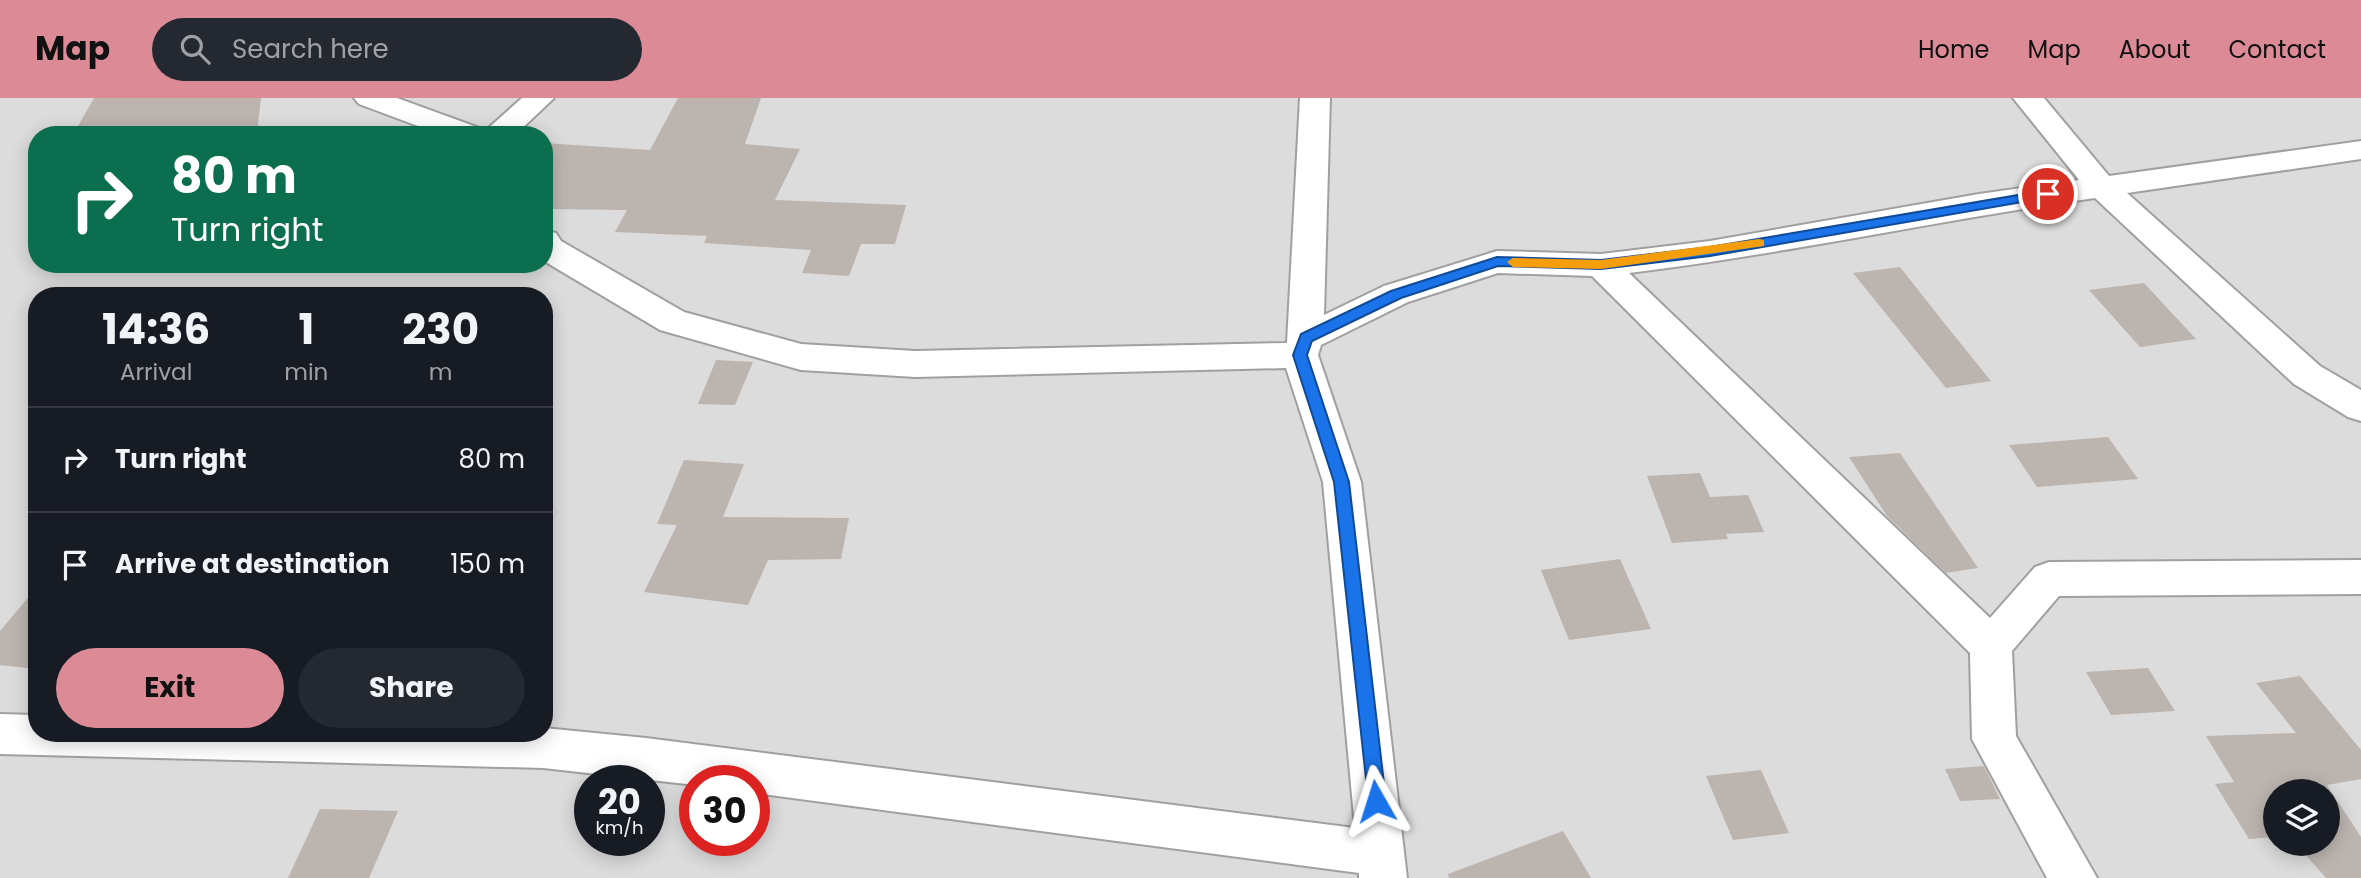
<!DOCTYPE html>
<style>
:root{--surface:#171b24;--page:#242831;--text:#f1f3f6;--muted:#9ea1a6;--line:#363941;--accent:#dc8b96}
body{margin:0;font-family:Poppins,sans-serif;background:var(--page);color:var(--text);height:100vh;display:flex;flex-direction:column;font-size:26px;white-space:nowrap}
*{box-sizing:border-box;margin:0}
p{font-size:23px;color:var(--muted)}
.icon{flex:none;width:38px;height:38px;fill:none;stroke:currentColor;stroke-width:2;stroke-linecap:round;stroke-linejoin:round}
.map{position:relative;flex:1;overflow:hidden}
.drawer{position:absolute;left:28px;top:189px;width:525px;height:455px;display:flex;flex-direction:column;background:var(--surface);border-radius:28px;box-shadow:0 4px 18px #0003}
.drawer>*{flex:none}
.banner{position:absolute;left:28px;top:28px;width:525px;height:147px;border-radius:28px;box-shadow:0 4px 18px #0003;background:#0b6e4f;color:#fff;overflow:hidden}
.fabs{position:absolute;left:2263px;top:681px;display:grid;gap:14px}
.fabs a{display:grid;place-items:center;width:77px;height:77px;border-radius:50%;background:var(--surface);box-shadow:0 4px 18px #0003;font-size:35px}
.speed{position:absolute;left:574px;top:667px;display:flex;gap:14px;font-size:35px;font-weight:700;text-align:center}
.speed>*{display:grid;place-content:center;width:91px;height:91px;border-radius:50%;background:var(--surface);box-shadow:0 4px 18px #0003;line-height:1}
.speed small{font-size:18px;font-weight:400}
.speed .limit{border:10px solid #d22;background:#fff;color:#111}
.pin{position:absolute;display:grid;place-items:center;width:60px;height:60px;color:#fff;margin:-30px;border:4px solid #fff;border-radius:50%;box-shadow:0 2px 7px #0007}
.me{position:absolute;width:77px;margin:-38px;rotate:354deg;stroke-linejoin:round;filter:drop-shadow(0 0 5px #0008)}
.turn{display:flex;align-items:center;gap:24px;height:147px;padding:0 28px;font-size:32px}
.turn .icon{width:91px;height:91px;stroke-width:2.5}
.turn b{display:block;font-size:49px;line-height:60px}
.eta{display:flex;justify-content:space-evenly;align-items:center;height:119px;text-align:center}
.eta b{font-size:42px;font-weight:700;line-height:49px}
.cta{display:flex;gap:14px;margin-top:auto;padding:14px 28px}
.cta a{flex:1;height:80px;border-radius:42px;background:var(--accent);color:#111;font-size:28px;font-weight:700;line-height:80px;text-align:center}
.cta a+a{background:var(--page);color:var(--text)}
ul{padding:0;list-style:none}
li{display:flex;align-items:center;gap:21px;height:105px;padding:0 28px;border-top:2px solid var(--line)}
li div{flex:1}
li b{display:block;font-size:26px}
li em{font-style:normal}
header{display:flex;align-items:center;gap:42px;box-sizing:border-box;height:98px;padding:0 35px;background:var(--accent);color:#111}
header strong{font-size:33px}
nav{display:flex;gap:38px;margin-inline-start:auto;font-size:24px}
.search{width:490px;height:63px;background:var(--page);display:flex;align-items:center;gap:18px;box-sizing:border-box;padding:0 24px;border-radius:38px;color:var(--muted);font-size:26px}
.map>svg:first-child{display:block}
</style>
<header>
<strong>Map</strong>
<div class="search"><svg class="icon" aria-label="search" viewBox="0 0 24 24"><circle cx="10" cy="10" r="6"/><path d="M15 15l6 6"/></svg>Search here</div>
<nav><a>Home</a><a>Map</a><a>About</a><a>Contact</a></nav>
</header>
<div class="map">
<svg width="2361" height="780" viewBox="0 0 2361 780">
<rect width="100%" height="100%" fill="#efebe6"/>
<path fill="#dddcdc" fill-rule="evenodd" d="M0,0H2361V780H0ZM37,37H544V166H37ZM37,198H544V635H37ZM590,682H649V742H590ZM695,682H754V742H695ZM2275,693H2328V746H2275Z"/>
<path fill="#bcb4af" d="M94,0H261L257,34L240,37H73Z
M678,0H761L745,46L800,51L775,102L906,107L895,146H861L849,178L802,175L811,152L704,145L707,138L615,134L627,112L544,111V45L650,52Z
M1900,169L1945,226L1991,283L1946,290L1853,175Z
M2144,185L2196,241L2140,249L2089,192Z
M716,262L753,264L735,307L698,306Z
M2108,339L2138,381L2037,389L2009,347Z
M1900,355L1978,470L1946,475L1887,418L1849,359Z
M684,362L744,366L723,419L849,420L841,461L768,462L748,507L644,494L677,427L657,426Z
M1700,375L1710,399L1748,397L1764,434L1726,436L1728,441L1672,445L1647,378Z
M1620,461L1651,531L1569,542L1541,472Z
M37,489V571L0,567V533Z
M2148,570L2175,613L2111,617L2086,574Z
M2300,578L2361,652V681L2327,687L2361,739V780H2326L2296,746H2328V693H2275V739L2249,741L2215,686L2234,684L2206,638L2296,635L2256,585Z
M1984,668L2000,701L1960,703L1945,671Z
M1761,672L1789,735L1733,742L1706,678Z
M320,711L398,713L369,780H288Z
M1563,733L1591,780H1449L1448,776Z"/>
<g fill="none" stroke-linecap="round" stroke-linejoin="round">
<g stroke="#a0a0a0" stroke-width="4">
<path id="minor" d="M354,0H397L482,31L484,34L522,0H554L515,37H442L359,6Z
M1300,0H1330L1324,217L1384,188L1497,153L1601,156L1710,143L1979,96L2079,82L2013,0H2044L2109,78L2361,43V61L2127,95L2320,268L2361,292V323L2348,319L2294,286L2095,100C1939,122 1785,156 1629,175L1990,520L2035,469L2049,464L2361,462V496L2059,498L2012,553L2016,638L2097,780H2047L1972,641L1970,555L1592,178L1498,175L1408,204L1321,247L1318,257L1361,384L1407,780H1359V775L754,695V682H695V687L543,670L0,656V616L37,617V635H544V630L646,640L1355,730L1323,384L1286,270L915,279L801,272L660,232L544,163V132L556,135L561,143L684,214L801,246L915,253L1287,245Z"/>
</g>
<use href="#minor" fill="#fff" fill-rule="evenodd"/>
</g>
<path fill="#1a73e8" stroke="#114b97" stroke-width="2" d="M2048,92L2054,96L2052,99L1710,158L1601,171L1498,168L1401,200L1312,243L1307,257L1349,384L1386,703L1383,709L1376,712L1369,709L1334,384L1293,257L1301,236L1391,193L1497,159L1601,162L1710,149Z"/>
<path fill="#f59e0b" d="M1759,141L1764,142V148L1601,171L1513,169L1507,164L1513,160L1601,162Z"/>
</svg>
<div class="fabs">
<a><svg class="icon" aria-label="layers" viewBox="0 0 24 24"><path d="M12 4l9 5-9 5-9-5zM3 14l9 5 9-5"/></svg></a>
</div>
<div class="speed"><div>20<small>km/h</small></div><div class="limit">30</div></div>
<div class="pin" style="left:2048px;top:96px;background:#d93025"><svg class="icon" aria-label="arrive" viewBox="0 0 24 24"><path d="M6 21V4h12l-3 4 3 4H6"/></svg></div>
<svg class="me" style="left:1376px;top:703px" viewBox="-20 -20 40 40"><path d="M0-17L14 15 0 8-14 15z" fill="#1a73e8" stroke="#fff" stroke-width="4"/></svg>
<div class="banner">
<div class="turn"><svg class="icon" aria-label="right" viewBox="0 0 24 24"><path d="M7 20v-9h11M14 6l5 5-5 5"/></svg><div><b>80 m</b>Turn right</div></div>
</div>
<section class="drawer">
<div class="eta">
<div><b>14:36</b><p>Arrival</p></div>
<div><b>1</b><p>min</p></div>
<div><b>230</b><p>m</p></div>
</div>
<ul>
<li><svg class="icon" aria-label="right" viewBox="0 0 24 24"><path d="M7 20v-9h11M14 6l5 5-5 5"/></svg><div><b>Turn right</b></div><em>80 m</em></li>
<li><svg class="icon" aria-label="arrive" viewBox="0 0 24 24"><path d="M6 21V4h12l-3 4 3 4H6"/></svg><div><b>Arrive at destination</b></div><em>150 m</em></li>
</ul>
<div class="cta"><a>Exit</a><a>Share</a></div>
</section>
</div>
